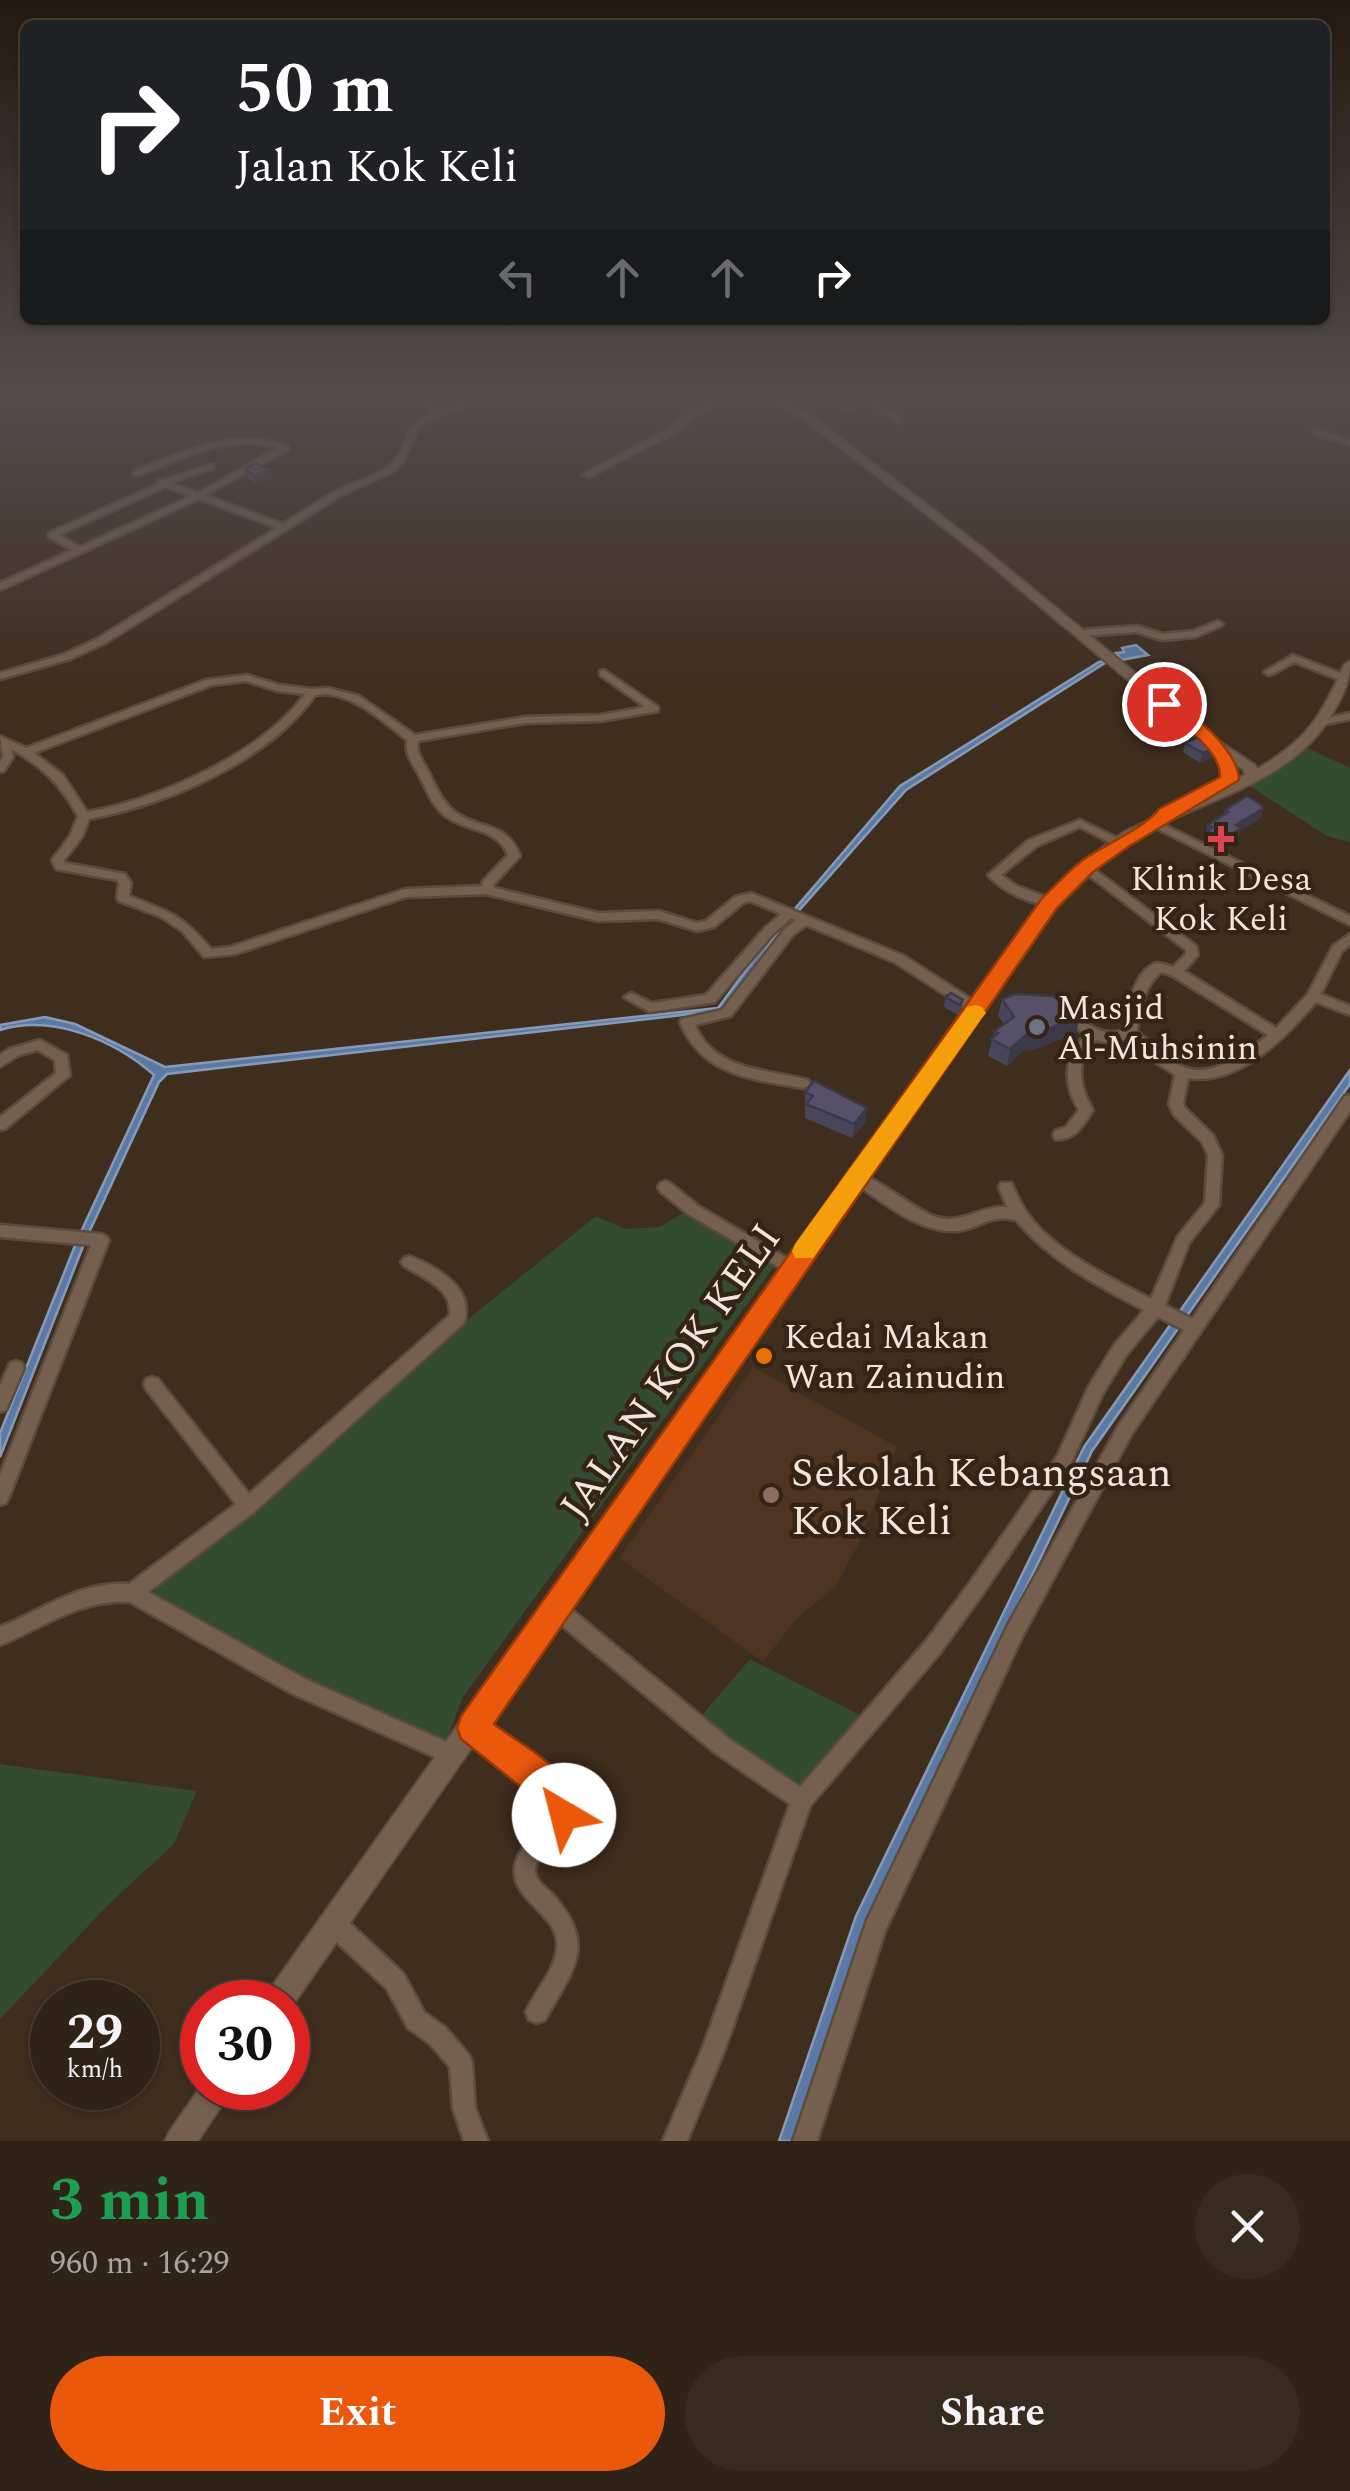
<!DOCTYPE html>
<meta charset="utf-8">
<style>
:root{--surface:#2f2216;--page:#372a1f;--text:#f1f3f6;--muted:#a7a4a1;--line:#4a3f35;--accent:#ea580c}
body{margin:0;font-family:Spectral,serif;background:var(--page);color:var(--text);height:100vh;display:flex;flex-direction:column;font-size:38px;white-space:nowrap}
*{box-sizing:border-box;margin:0}
p{font-size:32px;color:var(--muted)}
.icon{flex:none;width:55px;height:55px;fill:none;stroke:currentColor;stroke-width:2;stroke-linecap:round;stroke-linejoin:round}
.map{position:relative;height:2141px;overflow:hidden}
.panel{display:flex;flex-direction:column;background:var(--surface);flex:1}
.panel>*{flex:none}
.top-card{position:absolute;left:20px;top:20px;width:1310px;height:305px;border-radius:15px;box-shadow:0 2px 8px #0004,0 0 0 2px var(--line);background:#202124;color:#fff;overflow:hidden}
.speed{position:absolute;left:30px;top:1980px;display:flex;gap:20px;font-size:50px;font-weight:700;text-align:center}
.speed>*{display:grid;place-content:center;width:130px;height:130px;border-radius:50%;background:var(--surface);box-shadow:0 2px 8px #0004,0 0 0 2px var(--line);line-height:1}
.speed small{font-size:25px;font-weight:400}
.speed .limit{border:15px solid #d22;background:#fff;color:#111}
.pin{position:absolute;display:grid;place-items:center;width:85px;height:85px;color:#fff;margin:-42px;border:5px solid #fff;border-radius:50%;box-shadow:0 2px 10px #0007}
.me{position:absolute;width:110px;margin:-55px;rotate:323deg;stroke-linejoin:round;filter:drop-shadow(0 0 8px #0008)}
.turn{display:flex;align-items:center;gap:35px;height:210px;padding:0 50px;font-size:45px}
.turn .icon{width:130px;height:130px;stroke-width:2.5}
.turn b{display:block;font-size:70px;line-height:85px}
.lanes{display:flex;align-items:center;height:95px;padding:0 50px;background:#0003;justify-content:center;gap:50px;direction:ltr}
.lanes .off{opacity:.35}
.round{display:grid;place-items:center;flex:none;width:105px;height:105px;border-radius:52px;background:var(--page)}
.headline{display:flex;align-items:center;justify-content:space-between;height:170px;padding:0 50px}
h1{font-size:60px;font-weight:700;line-height:75px;color:#1e9e55}
.action{display:flex;gap:20px;margin-top:auto;padding:20px 50px}
.action a{flex:1;height:115px;border-radius:60px;background:var(--accent);color:#fff;font-size:40px;font-weight:700;line-height:115px;text-align:center}
.action a+a{background:var(--page);color:var(--text)}
.map>svg:first-child{display:block}
</style>
<div class="map">
<svg width="1350" height="2141" viewBox="0 0 1350 2141">
<rect width="100%" height="100%" fill="#3f2d1e"/>
<path fill="#4d3521" d="M753,1367L897,1447L859,1543L836,1586L797,1618L763,1662L619,1558Z"/>
<path fill="#324b31" d="M1308,748L1350,768V842L1327,836L1248,785Z
M687,1211L776,1264L463,1697L444,1746L311,1686L154,1601L155,1585L289,1482L467,1320L596,1216L625,1229L659,1227Z
M750,1659L860,1715L803,1783H787L698,1720Z
M0,1764L197,1791L174,1844L109,1904L0,2019Z"/>
<path fill="#5a7aa5" stroke="#879ab6" stroke-width="2.5" d="M1136,645L1148,655L1105,663L906,790L772,941L728,1005L718,1011L167,1074L159,1082L86,1239L0,1457V1433L78,1238L154,1075C114,1040 53,1014 0,1030V1025L45,1017L75,1024L165,1067L718,1008L769,939L900,786L1099,662L1120,658L1116,653L1124,652L1122,648Z
M1350,1070V1084L1092,1451L867,1918L794,2141H779L856,1916L1084,1447Z"/>
<g fill="none" stroke-linecap="round" stroke-linejoin="round">
<g stroke="#5b4b3e" stroke-width="5">
<path id="street" d="M0,392H9L0,395Z
M401,392H410L440,410L488,392H498L425,422L417,431L404,460L394,471L342,495L105,643L70,659L0,679V673L62,655L97,639L277,528L199,499L0,590V583L72,550L49,537V533L158,484V480C176,479 194,467 213,465V469L191,475L172,483L198,493L278,448C232,433 183,458 140,475H134V471C185,451 233,428 288,446V450L205,495L283,524C301,513 319,500 338,490C354,482 385,474 395,460C412,438 402,425 434,413ZM165,487L191,496L80,547L59,535Z
M730,392H739L698,415L680,430L589,477L582,475L674,426L692,411Z
M802,392H813L784,404L777,402Z
M857,392H866L904,421L897,423L871,403L841,410V406L867,400Z
M1316,429L1350,440V445L1313,433V429Z
M1218,621L1223,624L1221,626L1195,637L1162,640L1136,632L1081,636L1076,633L1081,630L1137,626L1163,634L1193,631Z
M1293,655L1348,676L1349,678L1344,681L1340,680L1294,662L1273,674L1269,675L1264,672Z
M604,670L658,707V711L601,721L525,723L418,741C416,754 422,759 428,771C436,786 441,801 455,812C480,831 506,820 520,856L493,885L495,888L598,913L659,911L697,923L706,921L735,897L751,893L904,956L982,1006L984,1009L982,1012H972L894,962L806,925L792,936L731,1016L695,1025C714,1071 766,1069 808,1080L810,1083L808,1086L803,1088C752,1079 702,1076 680,1022L682,1019L722,1010L784,930L796,920L791,918L772,935L715,1002L650,1012L624,997L631,993L652,1003L706,995L764,929L781,914L750,901L743,903L714,927L697,931L658,919L598,921L486,894L406,897L235,954L204,957L182,931L161,917L119,901L117,898L119,883L117,880L56,869L52,860L70,836L78,816C61,785 42,766 11,749L13,757L4,771L0,772V761L3,757L0,736L26,748L206,680L247,675L279,685L312,689L328,688L359,696L415,735L525,717L601,715L645,707L600,675V671ZM246,681L278,691L305,694C263,753 157,800 87,812L63,775L34,753L212,685ZM328,694C360,699 382,721 407,740C405,755 412,762 419,775C426,789 432,805 444,815C465,832 497,827 508,855L483,881L482,886L405,889L230,947L211,949C182,915 170,912 129,896L131,883L125,874L65,863L64,860L82,837L89,819C166,805 269,761 315,695Z
M1350,713V719L1321,725L1316,722L1317,720Z
M1080,820L1127,843L1125,846H1117L1080,827L1037,846L1001,875L1017,886L1054,900L1056,903L1054,906C1034,906 1001,891 988,875L1029,840Z
M1154,820L1350,916V925L1150,825L1148,823Z
M1086,863L1196,946L1198,955L1184,971L1276,1028L1308,994L1333,946L1350,934V945L1342,951L1321,994L1350,1006V1015L1316,1002C1286,1037 1239,1086 1188,1078L1183,1104L1185,1108L1213,1135L1222,1155L1219,1205L1189,1243L1165,1305L1192,1319L1345,1096L1350,1095V1111L1131,1435L1022,1637L885,1931L817,2141H793L867,1920L1008,1625L1119,1425L1184,1330L1158,1317L1127,1354L1102,1395L1070,1465L984,1592L940,1653L810,1806L725,2049L687,2141H663L703,2047L790,1804L714,1752L548,1614L546,1608L548,1602L555,1599L562,1602L728,1738L800,1787L926,1641L972,1580L1058,1455L1089,1386L1115,1344L1144,1310C1098,1286 1050,1261 1016,1220C986,1214 981,1229 956,1231C917,1233 881,1200 851,1181L849,1177L851,1173C871,1171 912,1209 936,1217C962,1225 982,1205 1007,1207L999,1187L1001,1183H1011C1015,1190 1018,1198 1022,1205C1046,1248 1109,1277 1151,1299L1178,1236L1205,1203L1208,1155L1202,1142L1174,1115L1169,1104L1175,1075L1157,1063L1128,1039L1110,1043L1096,1040C1074,1060 1079,1087 1093,1110C1083,1126 1075,1141 1055,1139L1053,1135L1055,1131L1066,1127L1079,1110C1063,1084 1063,1057 1085,1035L1057,1011L1064,1007L1069,1008C1086,1023 1100,1038 1124,1030C1126,1012 1134,969 1157,963C1160,963 1170,966 1173,967L1186,954V950L1082,870L1080,867ZM1161,972L1171,975L1268,1035C1245,1053 1212,1080 1181,1066C1165,1059 1150,1043 1137,1031C1140,1008 1143,988 1161,972Z
M40,1040L67,1055L70,1075L5,1129L0,1130V1117L56,1073L55,1060L38,1050L19,1055L0,1067V1055L9,1049Z
M665,1181L670,1183L698,1206L797,1264L800,1268L797,1272L792,1274L787,1272L688,1214L660,1191L658,1187L660,1183Z
M0,1225L101,1234L106,1236L109,1240L9,1497L6,1503L0,1505V1475L91,1245L0,1237Z
M409,1256C437,1267 475,1288 464,1323L254,1512L148,1592L305,1679L460,1748L463,1755L460,1762L453,1765L291,1693L130,1602C82,1598 42,1628 0,1645V1627C42,1610 82,1580 129,1584L236,1504L146,1389L144,1384L146,1379L152,1377L158,1379L249,1494L450,1315C452,1288 424,1278 404,1266L401,1262L404,1258Z
M16,1361L22,1363L24,1368L6,1410L0,1412V1386L10,1363Z
M473,1718L480,1721L565,1789L575,1807C573,1815 571,1822 566,1828C558,1841 534,1855 535,1872C536,1882 547,1888 554,1896C598,1946 572,1971 545,2020L537,2023L529,2020L526,2012C535,1991 555,1971 557,1948C561,1914 510,1901 515,1867C519,1842 544,1830 554,1809L551,1803L466,1735L463,1728L466,1721Z
M334,1913L342,1916L403,1973L424,2012L446,2028L469,2055L472,2063L475,2108L488,2141H464L453,2108L450,2067L430,2044L408,2028L387,1989L326,1932L323,1924L326,1916Z"/>
</g>
<g stroke="#5b4b3e" stroke-width="4">
<path id="secondary" d="M755,392H767L811,415L983,548L1217,740L1255,765L1257,769C1307,740 1321,717 1344,665L1350,661C1350,681 1344,694 1334,711C1294,784 1204,798 1137,837C1106,856 1080,880 1056,906L288,2012V2002H264L268,1992L1044,900L1081,863L1124,832L1245,775L1243,769L1207,746L975,552L803,419Z
M202,2085V2088H233L198,2141H165L170,2131Z"/>
</g>
<use href="#street" fill="#756050" fill-rule="evenodd"/>
<use href="#secondary" fill="#756050" fill-rule="evenodd"/>
</g>
<path fill="#4a4659" d="M245,469L270,470L272,478L255,484L247,477Z
M1185,743L1213,757L1200,763L1183,752Z
M1264,808L1261,818L1240,831L1238,837L1221,849L1204,840L1208,825L1223,815L1225,810Z
M945,997L963,1000L961,1010L958,1015L944,1007Z
M1002,999L1076,1033L1036,1049L1023,1051L1007,1066L988,1056L994,1031L1004,1024L998,1016Z
M805,1092L865,1123L852,1138L805,1118Z"/>
<path fill="#3c3949" d="M270,470L272,478L255,484L254,476Z
M1216,748L1213,757L1200,763L1203,753Z
M1264,808L1261,818L1240,831L1238,837L1221,849L1224,839L1236,825Z
M1080,1016L1076,1033L1036,1049L1023,1051L1007,1066L1010,1049L1027,1034Z
M867,1108L865,1123L852,1138L854,1124Z"/>
<path fill="#565168" stroke="#3c3949" stroke-width="2.5" d="M256,463L270,470L254,476L245,469Z
M1199,737L1216,748L1203,753L1185,743Z
M1247,796L1260,804L1264,808L1236,825L1241,828L1224,839L1207,831L1212,827L1208,825L1228,812L1225,810Z
M951,993L963,1000L960,1005L945,997Z
M1015,994L1053,996L1080,1016L1040,1032L1027,1034L1010,1049L991,1039L998,1033L994,1031L1014,1017L1002,999Z
M814,1081L867,1108L854,1124L806,1104L813,1096L805,1092Z"/>
<linearGradient id="sky" x2="0" y2="1"><stop stop-color="#231910"/><stop offset="0.57" stop-color="#524c4c"/><stop offset="1" stop-color="#524c4c" stop-opacity="0"/></linearGradient>
<rect width="1350" height="692" fill="url(#sky)"/>
<path fill="#ea580c" stroke="#983908" stroke-width="2.5" d="M1164,698C1190,707 1239,752 1239,780L1128,847L1093,872L1057,908L494,1724C525,1748 595,1782 576,1827L564,1832L552,1827L546,1807L461,1739L457,1728L461,1716L1042,898C1056,885 1069,870 1084,859C1104,845 1146,827 1159,809L1220,777C1221,748 1179,724 1158,707V700Z"/>
<path fill="#f59e0b" d="M975,1005L982,1007L986,1013L982,1018L813,1258H795L792,1251L795,1244L967,1007Z"/>
<path fill="#e0444e" stroke="#352315" stroke-width="4" d="M1216 824h10v10h10v10h-10v10h-10v-10h-10v-10h10z"/>
<circle fill="#6b7280" stroke="#352315" stroke-width="4" cx="1037" cy="1027" r="10"/>
<circle fill="#e8710a" stroke="#352315" stroke-width="4" cx="764" cy="1356" r="10"/>
<circle fill="#8d6e63" stroke="#352315" stroke-width="4" cx="771" cy="1495" r="10"/>
<g text-anchor="middle" stroke-width="9" stroke-linejoin="round" paint-order="stroke">
<g font-size="35" fill="#f1e5dc" stroke="#352315" text-anchor="start">
<text x="1221" y="890" text-anchor="middle">Klinik Desa<tspan x="1221" dy="40">Kok Keli</tspan></text>
<text x="1057" y="1019">Masjid<tspan x="1057" dy="40">Al-Muhsinin</tspan></text>
<text x="784" y="1348">Kedai Makan<tspan x="784" dy="40">Wan Zainudin</tspan></text>
</g>
<g font-size="42" fill="#f1e5dc" stroke="#352315">
<text transform="translate(669 1371) rotate(-55)" y="15">JALAN KOK KELI</text>
</g>
<g font-size="42" fill="#f1e5dc" stroke="#352315" text-anchor="start">
<text x="791" y="1486">Sekolah Kebangsaan<tspan x="791" dy="48">Kok Keli</tspan></text>
</g>
</g>
</svg>
<div class="speed"><div>29<small>km/h</small></div><div class="limit">30</div></div>
<div class="pin" style="left:1164px;top:704px;background:#d93025"><svg class="icon" aria-label="arrive" viewBox="0 0 24 24"><path d="M6 21V4h12l-3 4 3 4H6"/></svg></div>
<svg class="me" style="left:564px;top:1815px" viewBox="-20 -20 40 40"><circle r="19" fill="#fff"/><path d="M0-13L10 11 0 6-10 11z" fill="#ea580c"/></svg>
<div class="top-card">
<div class="turn"><svg class="icon" aria-label="right" viewBox="0 0 24 24"><path d="M7 20v-9h11M14 6l5 5-5 5"/></svg><div><b>50 m</b>Jalan Kok Keli</div></div>
<div class="lanes"><svg class="icon off" aria-label="left" viewBox="0 0 24 24"><path d="M17 20v-9H6M10 6l-5 5 5 5"/></svg><svg class="icon off" aria-label="ahead" viewBox="0 0 24 24"><path d="M12 20V5M6 11l6-6 6 6"/></svg><svg class="icon off" aria-label="ahead" viewBox="0 0 24 24"><path d="M12 20V5M6 11l6-6 6 6"/></svg><svg class="icon" aria-label="right" viewBox="0 0 24 24"><path d="M7 20v-9h11M14 6l5 5-5 5"/></svg></div>
</div>
</div>
<section class="panel">
<div class="headline"><div><h1>3 min</h1><p>960 m · 16:29</p></div><a class="round"><svg class="icon" aria-label="close" viewBox="0 0 24 24"><path d="M6 6l12 12M18 6L6 18"/></svg></a></div>
<div class="action"><a>Exit</a><a>Share</a></div>
</section>
